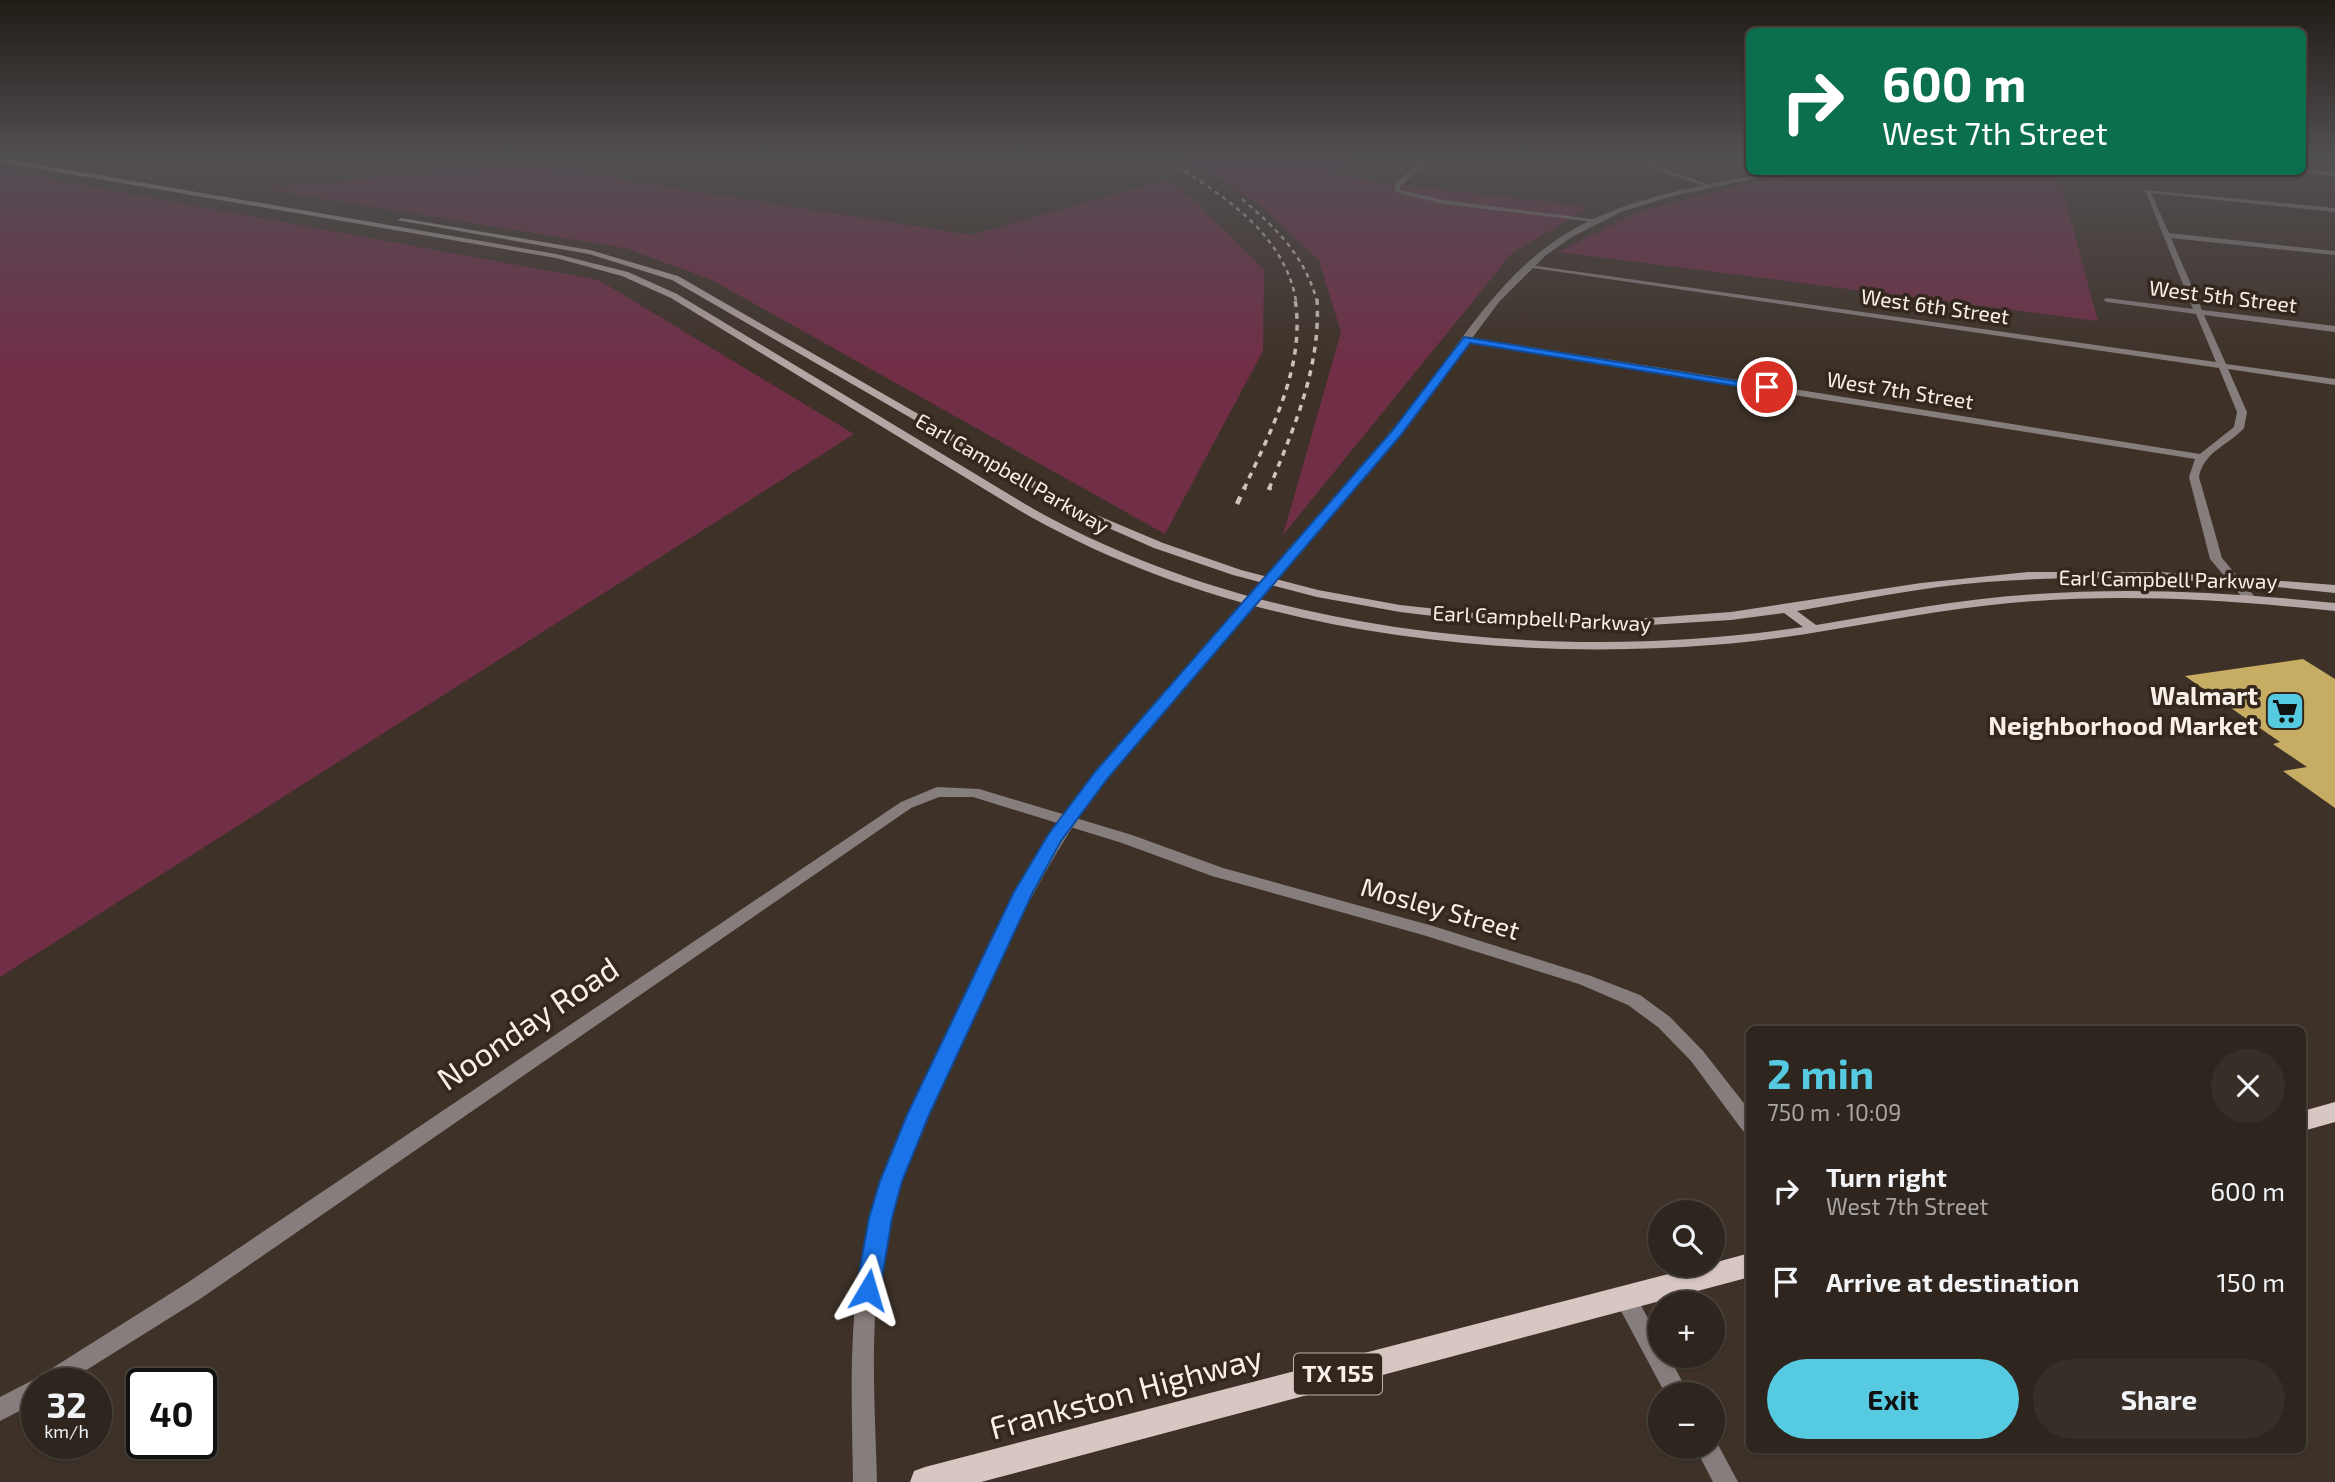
<!DOCTYPE html>
<meta charset="utf-8">
<style>
:root{--surface:#2e261e;--page:#362e27;--text:#f1f3f6;--muted:#a7a5a4;--line:#49433c;--accent:#55cae0}
body{margin:0;font-family:"Exo 2",sans-serif;background:var(--page);color:var(--text);height:100vh;display:flex;flex-direction:column;font-size:26px;white-space:nowrap}
*{box-sizing:border-box;margin:0}
p{font-size:23px;color:var(--muted)}
.icon{flex:none;width:38px;height:38px;fill:none;stroke:currentColor;stroke-width:2;stroke-linecap:round;stroke-linejoin:round}
.map{position:relative;flex:1;overflow:hidden}
.side{position:absolute;left:1746px;top:1026px;width:560px;height:427px;display:flex;flex-direction:column;background:var(--surface);border-radius:10px;box-shadow:0 2px 5px #0004,0 0 0 2px var(--line)}
.side>*{flex:none}
.banner{position:absolute;left:1746px;top:28px;width:560px;height:147px;border-radius:10px;box-shadow:0 2px 5px #0004,0 0 0 2px var(--line);background:#0b6e4f;color:#fff;overflow:hidden}
.buttons{position:absolute;left:1648px;top:1200px;display:grid;gap:14px}
.buttons a{display:grid;place-items:center;width:77px;height:77px;border-radius:50%;background:var(--surface);box-shadow:0 2px 5px #0004,0 0 0 2px var(--line);font-size:35px}
.speed{position:absolute;left:21px;top:1368px;display:flex;gap:14px;font-size:35px;font-weight:700;text-align:center}
.speed>*{display:grid;place-content:center;width:91px;height:91px;border-radius:50%;background:var(--surface);box-shadow:0 2px 5px #0004,0 0 0 2px var(--line);line-height:1}
.speed small{font-size:18px;font-weight:400}
.speed .limit{border:4px solid #111;border-radius:10px;background:#fff;color:#111}
.pin{position:absolute;display:grid;place-items:center;width:60px;height:60px;color:#fff;margin:-30px;border:4px solid #fff;border-radius:50%;box-shadow:0 2px 7px #0007}
.me{position:absolute;width:77px;margin:-38px;rotate:7deg;stroke-linejoin:round;filter:drop-shadow(0 0 5px #0008)}
.turn{display:flex;align-items:center;gap:24px;height:147px;padding:0 21px;font-size:32px}
.turn .icon{width:91px;height:91px;stroke-width:2.5}
.turn b{display:block;font-size:49px;line-height:60px}
.round{display:grid;place-items:center;flex:none;width:74px;height:74px;border-radius:37px;background:var(--page)}
.headline{display:flex;align-items:center;justify-content:space-between;height:119px;padding:0 21px}
h1{font-size:42px;font-weight:700;line-height:52px;color:var(--accent)}
.action{display:flex;gap:14px;margin-top:auto;padding:14px 21px}
.action a{flex:1;height:80px;border-radius:42px;background:var(--accent);color:#111;font-size:28px;font-weight:700;line-height:80px;text-align:center}
.action a+a{background:var(--page);color:var(--text)}
ul{padding:0;list-style:none}
li{display:flex;align-items:center;gap:21px;height:91px;padding:0 21px}
li div{flex:1}
li b{display:block;font-size:26px}
li em{font-style:normal}
.map>svg:first-child{display:block}
</style>
<div class="map">
<svg width="2335" height="1482" viewBox="0 0 2335 1482">
<rect width="100%" height="100%" fill="#3e3228"/>
<path fill="#702e47" d="M1184,157H1354L1330,176L1590,207L1513,252L1283,535L1341,332L1319,261L1260,205Z
M530,165L971,235L1168,179L1199,204L1264,270L1263,351L1165,534L712,280L625,248L259,188Z
M0,170L599,280L854,434L0,977Z
M1822,172H1875L1887,177L1970,172H2058L2098,321L1558,252L1640,211L1765,179Z"/>
<path fill="#c7ad63" d="M2303,659L2335,679V808L2283,771L2307,767L2273,744L2280,742L2185,676Z"/>
<g fill="none" stroke-linecap="round" stroke-linejoin="round">
<path fill="#867e7c" fill-rule="evenodd" d="M1426,157H1433L1400,186V190L1443,200L1599,220L1595,222L1443,204L1395,192V184Z
M1633,157H1641L1672,172L1713,186L1708,187L1668,174Z
M2303,169L2335,172V176L2301,172Z
M2145,190L2335,208V212L2151,193L2169,233L2335,251V255L2171,238L2202,310L2335,326V332L2204,315L2226,364L2335,379V385L2228,369L2247,412L2244,428C2228,446 2204,451 2199,477L2222,558L2255,597L2257,600L2255,603H2247L2210,559L2189,477L2195,459L1468,343L1464,340L1468,337L2200,454L2234,427L2237,412L2219,368L1526,267L1530,265L2216,362L2196,314L2107,302L2103,300L2107,298L2193,309Z
M937,787L979,789L1132,835L1223,868L1433,926L1591,976L1640,995L1670,1017L1703,1051L1750,1111V1133L1743,1131L1691,1061L1658,1027L1628,1005L1579,984L1423,935L1212,876L1122,843L973,797H939L911,808L200,1299L64,1384H37V1402L0,1421V1397L35,1379L184,1285L901,802Z
M1625,1288L1633,1291L1661,1342V1356H1669L1689,1395H1666L1614,1298L1617,1291Z
M1713,1438L1715,1439L1738,1482H1713L1695,1447H1713Z"/>
<path fill="#867e7c" fill-rule="evenodd" d="M1774,172H1784L1673,196L1621,212L1572,237L1546,255L1499,302L1399,436L1106,779C1048,856 1008,941 968,1028C933,1101 896,1175 882,1255C869,1330 875,1407 877,1482H853C852,1407 848,1330 862,1255C876,1175 914,1102 949,1029C993,940 1035,852 1096,773C1195,661 1295,549 1391,434C1447,366 1490,280 1567,233C1630,195 1704,186 1774,172Z"/>
<path fill="#b4a6a4" fill-rule="evenodd" d="M0,158L556,254L628,272L677,294L1025,504C1247,633 1551,665 1803,627L1784,613L1731,620L1649,625L1566,626L1483,622L1400,612L1317,597L1233,575L1154,548L1079,515L672,280L589,254L397,220L401,218L590,250L678,276L1087,511L1163,543L1241,570L1318,590L1400,605L1483,614L1566,619L1649,618L1731,612L1921,583L2028,572H2160L2335,585V593C2219,580 2102,573 1986,582C1922,587 1860,600 1797,611L1816,625C1889,613 1963,598 2037,594C2137,587 2236,593 2335,603V611C2221,599 2106,592 1991,605C1897,615 1805,639 1711,645C1480,663 1219,627 1017,509L671,298L622,276L556,258L0,162Z"/>
<path fill="#d8c6c3" fill-rule="evenodd" d="M2335,1102V1122L2303,1131V1111Z
M1750,1253V1277L981,1482H910L914,1471L925,1467L1703,1265H1713V1263Z"/>
<path stroke="#cdc4bc" stroke-width="2.5" stroke-dasharray="4.5 4.5" stroke-linecap="butt" d="M1162,157C1218,192 1284,231 1296,301
M1242,199C1277,229 1304,255 1317,301"/>
<path stroke="#cdc4bc" stroke-width="3.5" stroke-dasharray="6 6" stroke-linecap="butt" d="M1244,489C1271,430 1306,366 1295,299
M1269,489C1294,427 1321,368 1317,299"/>
<path stroke="#cdc4bc" stroke-width="4.5" stroke-dasharray="8 8" stroke-linecap="butt" d="M1269,490L1270,487
M1237,504L1245,487"/>
</g>
<linearGradient id="sky" x2="0" y2="1"><stop stop-color="#221c16"/><stop offset="0.43" stop-color="#524f53"/><stop offset="1" stop-color="#524f53" stop-opacity="0"/></linearGradient>
<rect width="2335" height="365" fill="url(#sky)"/>
<path fill="#1a73e8" stroke="#114b97" stroke-width="2" d="M1464,337L1772,387L1767,391L1470,343L1400,436L1107,779L1061,841L1033,892L929,1115L902,1181L892,1218L880,1290L876,1297L868,1301L859,1297L856,1290L869,1218L880,1181L907,1115L1014,892L1048,835L1095,772L1392,431Z"/>
<defs>
<g id="supermarket-square" transform="scale(2.0125)"><rect x="-9" y="-9" width="18" height="18" rx="4" fill="#55cae0" stroke="#34281e"/><path d="M-6-5.5h2.5l.6 2H6L4.5 2H-2.5L-4.4-4H-6ZM-1.5 3.2a1.3 1.3 0 1 0 .1 0ZM3 3.2a1.3 1.3 0 1 0 .1 0Z" fill="#111"/></g>
</defs>
<g fill-rule="evenodd">
<use href="#supermarket-square" x="2285" y="711"/>
</g>
<g text-anchor="middle" stroke-width="7" stroke-linejoin="round" paint-order="stroke">
<g font-size="21" fill="#f8f0e9" stroke="#34281e">
<text transform="translate(2223 297) rotate(7)" y="7">West 5th Street</text>
<text transform="translate(1935 307) rotate(8)" y="7">West 6th Street</text>
<text transform="translate(1900 391) rotate(9)" y="7">West 7th Street</text>
<text transform="translate(1012 474) rotate(30)" y="7">Earl Campbell Parkway</text>
<text transform="translate(2168 580) rotate(1)" y="7">Earl Campbell Parkway</text>
<text transform="translate(1542 619) rotate(3)" y="7">Earl Campbell Parkway</text>
</g>
<rect fill="#34281e" stroke="#bdb4ac" stroke-width="2" x="1294" y="1353.5" width="88" height="41" rx="5"/>
<g font-size="24" font-weight="bold" fill="#f8f0e9">
<text x="1338" y="1382">TX 155</text>
</g>
<g font-size="26" font-weight="bold" fill="#f8f0e9" stroke="#34281e" text-anchor="end">
<text x="2258" y="705">Walmart<tspan x="2258" dy="30">Neighborhood Market</tspan></text>
</g>
<g font-size="26" fill="#f8f0e9" stroke="#34281e">
<text transform="translate(1440 909) rotate(16)" y="9">Mosley Street</text>
</g>
<g font-size="32" fill="#f8f0e9" stroke="#34281e">
<text transform="translate(528 1024) rotate(-34)" y="11">Noonday Road</text>
<text transform="translate(1126 1393) rotate(-15)" y="11">Frankston Highway</text>
</g>
</g>
</svg>
<div class="buttons">
<a><svg class="icon" aria-label="search" viewBox="0 0 24 24"><circle cx="10" cy="10" r="6"/><path d="M15 15l6 6"/></svg></a>
<a>+</a>
<a>−</a>
</div>
<div class="speed"><div>32<small>km/h</small></div><div class="limit">40</div></div>
<div class="pin" style="left:1767px;top:387px;background:#d93025"><svg class="icon" aria-label="arrive" viewBox="0 0 24 24"><path d="M6 21V4h12l-3 4 3 4H6"/></svg></div>
<svg class="me" style="left:868px;top:1290px" viewBox="-20 -20 40 40"><path d="M0-17L14 15 0 8-14 15z" fill="#1a73e8" stroke="#fff" stroke-width="4"/></svg>
<div class="banner">
<div class="turn"><svg class="icon" aria-label="right" viewBox="0 0 24 24"><path d="M7 20v-9h11M14 6l5 5-5 5"/></svg><div><b>600 m</b>West 7th Street</div></div>
</div>
<section class="side">
<div class="headline"><div><h1>2 min</h1><p>750 m · 10:09</p></div><a class="round"><svg class="icon" aria-label="close" viewBox="0 0 24 24"><path d="M6 6l12 12M18 6L6 18"/></svg></a></div>
<ul>
<li><svg class="icon" aria-label="right" viewBox="0 0 24 24"><path d="M7 20v-9h11M14 6l5 5-5 5"/></svg><div><b>Turn right</b><p>West 7th Street</p></div><em>600 m</em></li>
<li><svg class="icon" aria-label="arrive" viewBox="0 0 24 24"><path d="M6 21V4h12l-3 4 3 4H6"/></svg><div><b>Arrive at destination</b></div><em>150 m</em></li>
</ul>
<div class="action"><a>Exit</a><a>Share</a></div>
</section>
</div>
